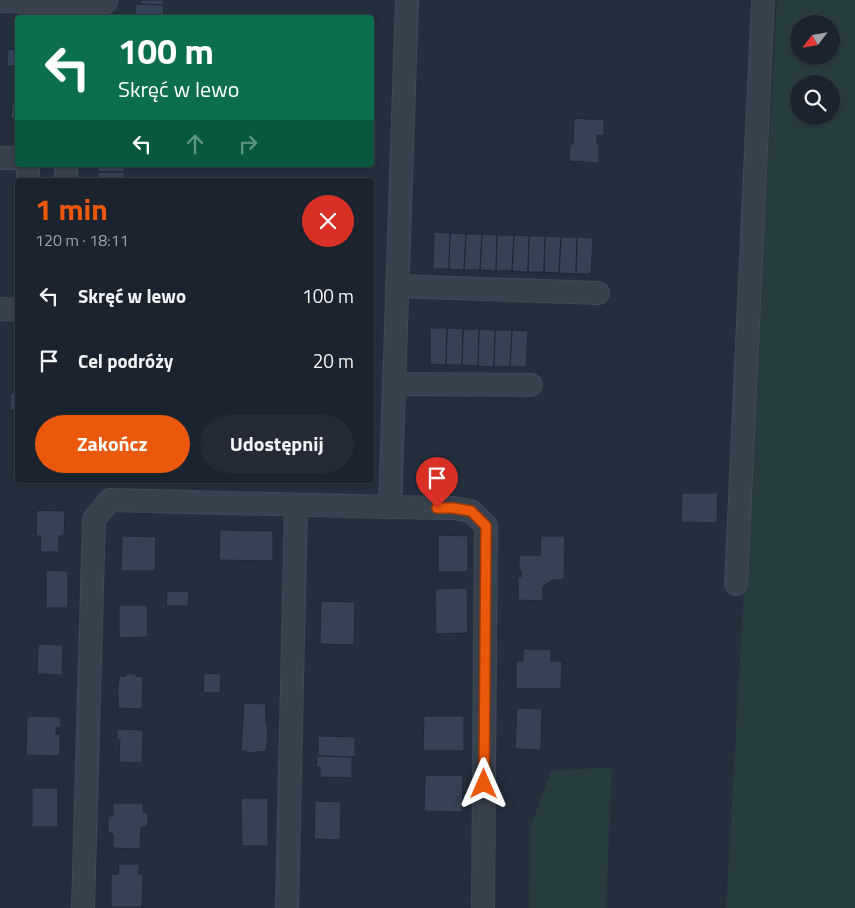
<!DOCTYPE html>
<html lang="pl">
<meta charset="utf-8">
<style>
:root{--surface:#1b232e;--page:#242b36;--text:#f1f3f6;--muted:#a0a4aa;--line:#39404a;--accent:#ea580c}
body{margin:0;font-family:"Titillium Web",sans-serif;background:var(--page);color:var(--text);height:100vh;display:flex;flex-direction:column;font-size:19px;white-space:nowrap}
*{box-sizing:border-box;margin:0}
p{font-size:16px;color:var(--muted)}
.icon{flex:none;width:28px;height:28px;fill:none;stroke:currentColor;stroke-width:2;stroke-linecap:round;stroke-linejoin:round}
.map{position:relative;flex:1;overflow:hidden}
.drawer{position:absolute;left:15px;top:178px;width:359px;height:305px;display:flex;flex-direction:column;background:var(--surface);border-radius:5px;box-shadow:0 1px 4px #0004,0 0 0 1px var(--line)}
.drawer>*{flex:none}
.top-card{position:absolute;left:15px;top:15px;width:359px;height:152px;border-radius:5px;box-shadow:0 1px 4px #0004,0 0 0 1px var(--line);background:#0b6e4f;color:#fff;overflow:hidden}
.needle{width:32px;rotate:239deg}
.tools{position:absolute;left:790px;top:15px;display:grid;gap:10px}
.tools a{display:grid;place-items:center;width:50px;height:50px;border-radius:50%;background:var(--surface);box-shadow:0 1px 4px #0004,0 0 0 1px var(--line);font-size:25px}
.pin{position:absolute;display:grid;place-items:center;width:42px;height:42px;color:#fff;margin:-51px -21px;border-radius:50% 50% 50% 0;rotate:-45deg;box-shadow:0 0 5px #0007}
.pin .icon{rotate:45deg}
.me{position:absolute;width:55px;margin:-28px;rotate:0deg;stroke-linejoin:round;filter:drop-shadow(0 0 4px #0008)}
.turn{display:flex;align-items:center;gap:18px;height:105px;padding:0 20px;font-size:22px}
.turn .icon{width:65px;height:65px;stroke-width:2.5}
.turn b{display:block;font-size:35px;line-height:42px}
.lanes{display:flex;align-items:center;height:48px;padding:0 20px;background:#0003;justify-content:center;gap:25px;direction:ltr}
.lanes .off{opacity:.35}
.round{display:grid;place-items:center;flex:none;width:52px;height:52px;border-radius:26px;background:var(--page)}
.summary{display:flex;align-items:center;justify-content:space-between;height:85px;padding:0 20px}
h1{font-size:30px;font-weight:700;line-height:38px;color:var(--accent)}
.cta{display:flex;gap:10px;margin-top:auto;padding:10px 20px}
.cta a{flex:1;height:58px;border-radius:30px;background:var(--accent);color:#fff;font-size:20px;font-weight:700;line-height:58px;text-align:center}
.cta a+a{background:var(--page);color:var(--text)}
ul{padding:0;list-style:none}
li{display:flex;align-items:center;gap:15px;height:65px;padding:0 20px}
li div{flex:1}
li b{display:block;font-size:19px}
li em{font-style:normal}
.map>svg:first-child{display:block}
</style>
<div class="map">
<svg width="855" height="908" viewBox="0 0 855 908">
<rect width="100%" height="100%" fill="#242f3e"/>
<path fill="#263c3f" fill-rule="evenodd" d="M777,0H855V908H726ZM799,24H831V56H799ZM799,84H831V116H799Z
M612,767L606,908H529L530,829L551,771Z"/>
<path fill="#364354" stroke="#1f2835" d="M140,0H164V5L140,4Z
M136,4L164,5L163,18H134Z
M8,49L16,50L18,66H7Z
M12,102H18V119H11Z
M574,118L604,120V135H597V144H599V163L569,161L570,144H573Z
M101,165H125L124,172H98V167H101Z
M98,172H124V180H97Z
M434,232L450,233L449,269H433Z
M450,233L466,234L464,270L449,269Z
M466,234H482L480,270H464Z
M482,234L497,235L496,271L480,270Z
M497,235H514L512,271H496Z
M514,235L529,236L528,272L512,271Z
M529,236H545L544,272H528Z
M545,236L561,237L559,273L544,272Z
M561,237H577L576,274L559,273Z
M577,237L593,238L591,274H576Z
M430,328H447L446,365L430,364Z
M447,328L463,329L462,365H446Z
M463,329H479L478,366L462,365Z
M479,329L495,330L494,367L478,366Z
M495,330H512L510,367H494Z
M512,330L528,331L526,367H510Z
M11,393H18V410H10Z
M682,493H718L717,523L681,522Z
M37,510L65,511L64,536H59V552H40L41,536H36Z
M220,530L273,531V561L219,560Z
M438,535L468,536V572H438Z
M122,536L156,537L155,571H121Z
M541,536H565L564,580H552L543,587V601L518,600V576L521,577V570H519V555H540Z
M46,570L68,571V608H46Z
M467,588L468,633L436,634L435,589Z
M167,591H189L188,606H166Z
M321,601L355,602L354,645L320,644Z
M119,605H147L148,637L119,638Z
M38,644L63,645L62,675L37,674Z
M523,649H551V661H562L561,689H516V661H523Z
M126,673L136,674V676L143,677L142,709L118,708V689H116V687H118L119,676H126Z
M204,673L221,674L220,693H203Z
M244,703L266,704V722L268,731L266,751L246,753L247,751H241Z
M517,708L542,709L541,750L515,749Z
M27,716L61,717V728H56V734H60V756L26,755Z
M424,716H464V751H423Z
M117,729L143,730L142,763L119,762L120,740H117Z
M318,736L355,737V757L318,756Z
M314,756L355,757V758H352V778L320,777V767H316L317,758L314,757Z
M425,775H463L462,812L424,811Z
M32,788H58V827H32Z
M241,798H268V846H242Z
M315,801L341,802L340,840L314,839Z
M113,803H143V811L148,814V826L141,828L140,849L113,848V834L108,832V817L113,815Z
M119,864H140L138,874H143L142,907H111V874H118Z"/>
<g fill="none" stroke-linecap="round" stroke-linejoin="round">
<g stroke="#414a57" stroke-width="24">
<path id="minor" d="M0,1L71,3L106,2
M0,158H18
M28,180V165
M66,180V165
M397,286L598,293
M0,309L18,310
M394,384L531,385
M390,507L453,508L471,511L486,526L483,908
M736,584L763,0
M83,908L94,519L110,500L390,507L407,0
M287,908L296,505"/>
</g>
<use href="#minor" stroke="#38414e" stroke-width="22"/>
</g>
<g fill="none" stroke-linecap="round" stroke-linejoin="round">
<g stroke="#983908" stroke-width="12">
<path id="route" d="M437,508H453L471,511L486,526L484,784"/>
</g>
<use href="#route" stroke="#ea580c" stroke-width="9"/>
</g>
</svg>
<div class="tools">
<a><svg class="needle" viewBox="-14 -14 28 28"><path d="M0-13l5 13h-10z" fill="#e53935"/><path d="M0 13l5-13h-10z" fill="#a0a4aa"/></svg></a>
<a><svg class="icon" aria-label="search" viewBox="0 0 24 24"><circle cx="10" cy="10" r="6"/><path d="M15 15l6 6"/></svg></a>
</div>
<div class="pin" style="left:437px;top:508px;background:#d93025"><svg class="icon" aria-label="arrive" viewBox="0 0 24 24"><path d="M6 21V4h12l-3 4 3 4H6"/></svg></div>
<svg class="me" style="left:484px;top:784px" viewBox="-20 -20 40 40"><path d="M0-17L14 15 0 8-14 15z" fill="#ea580c" stroke="#fff" stroke-width="4"/></svg>
<div class="top-card">
<div class="turn"><svg class="icon" aria-label="left" viewBox="0 0 24 24"><path d="M17 20v-9H6M10 6l-5 5 5 5"/></svg><div><b>100 m</b>Skręć w lewo</div></div>
<div class="lanes"><svg class="icon" aria-label="left" viewBox="0 0 24 24"><path d="M17 20v-9H6M10 6l-5 5 5 5"/></svg><svg class="icon off" aria-label="ahead" viewBox="0 0 24 24"><path d="M12 20V5M6 11l6-6 6 6"/></svg><svg class="icon off" aria-label="right" viewBox="0 0 24 24"><path d="M7 20v-9h11M14 6l5 5-5 5"/></svg></div>
</div>
<section class="drawer">
<div class="summary"><div><h1>1 min</h1><p>120 m · 18:11</p></div><a class="round" style="background:#d93025;color:#fff"><svg class="icon" aria-label="close" viewBox="0 0 24 24"><path d="M6 6l12 12M18 6L6 18"/></svg></a></div>
<ul>
<li><svg class="icon" aria-label="left" viewBox="0 0 24 24"><path d="M17 20v-9H6M10 6l-5 5 5 5"/></svg><div><b>Skręć w lewo</b></div><em>100 m</em></li>
<li><svg class="icon" aria-label="arrive" viewBox="0 0 24 24"><path d="M6 21V4h12l-3 4 3 4H6"/></svg><div><b>Cel podróży</b></div><em>20 m</em></li>
</ul>
<div class="cta"><a>Zakończ</a><a>Udostępnij</a></div>
</section>
</div>
